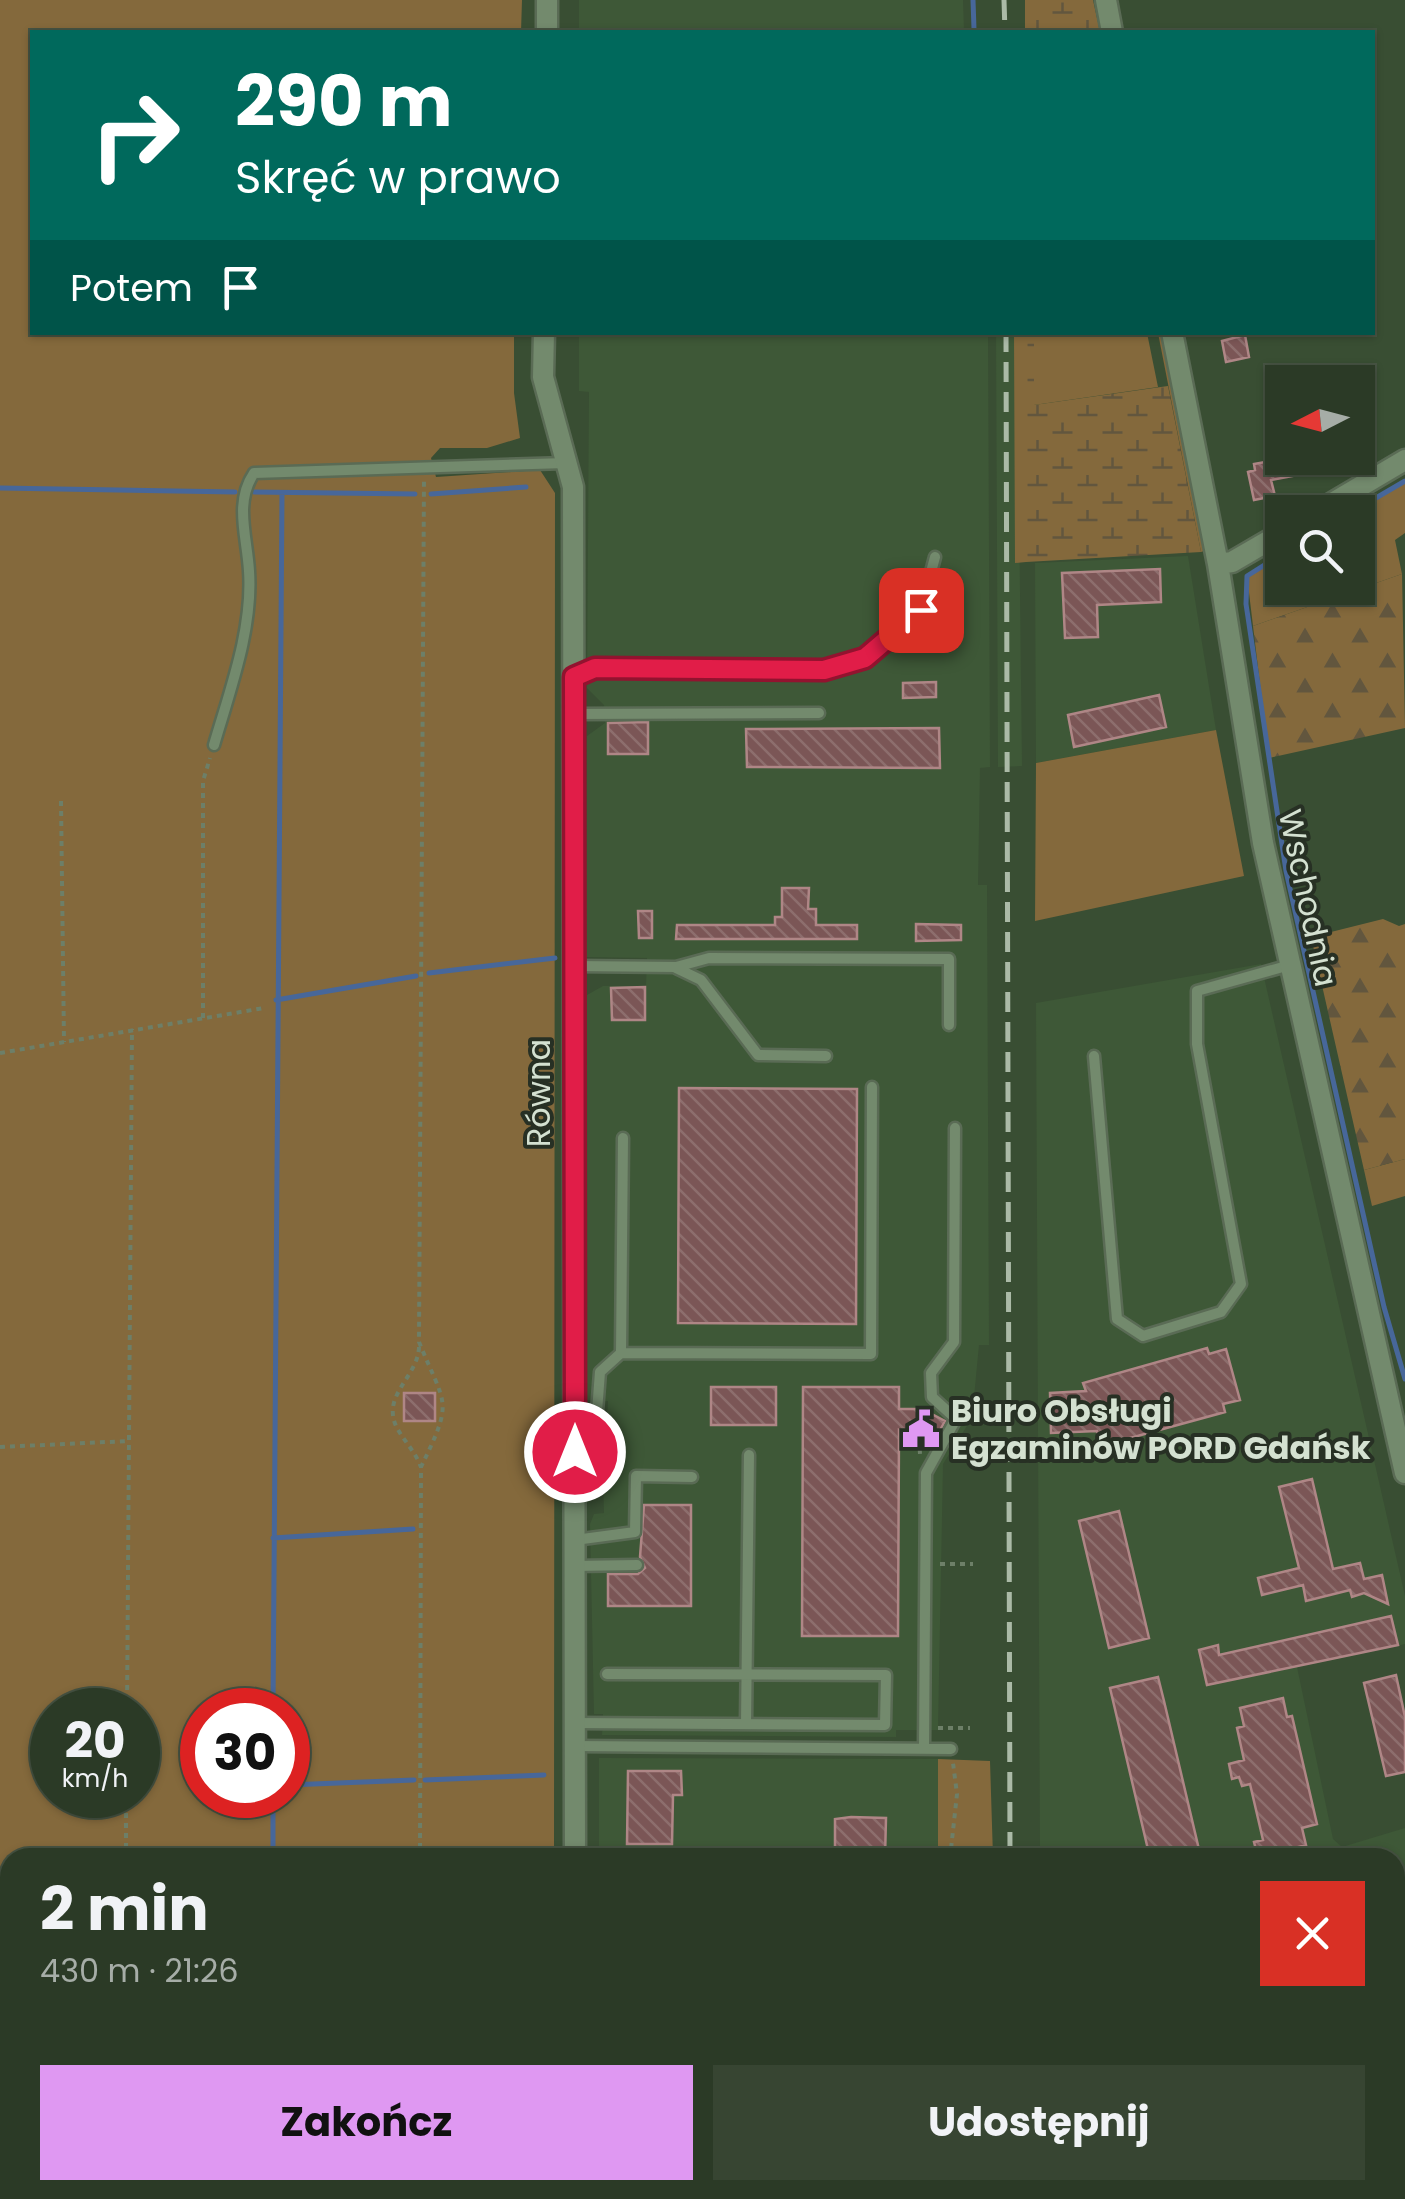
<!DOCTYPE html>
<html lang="pl">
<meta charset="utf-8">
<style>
:root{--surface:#2b3a26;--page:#374532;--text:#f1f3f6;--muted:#a6ada7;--line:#475443;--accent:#df98f2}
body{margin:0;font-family:Poppins,sans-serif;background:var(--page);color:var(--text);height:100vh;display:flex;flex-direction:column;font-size:38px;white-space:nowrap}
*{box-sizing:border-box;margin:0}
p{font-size:32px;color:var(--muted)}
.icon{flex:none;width:55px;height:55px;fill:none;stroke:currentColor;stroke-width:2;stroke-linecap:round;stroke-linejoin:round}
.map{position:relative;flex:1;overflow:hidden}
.side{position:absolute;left:0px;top:1848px;width:1405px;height:352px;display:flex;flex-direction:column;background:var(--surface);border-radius:30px 30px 0 0;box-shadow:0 2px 8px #0004,0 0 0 2px var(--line)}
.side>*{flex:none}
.hud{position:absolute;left:30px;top:30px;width:1345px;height:305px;border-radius:0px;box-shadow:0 2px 8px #0004,0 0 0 2px var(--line);background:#00695c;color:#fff;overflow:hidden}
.needle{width:65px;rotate:264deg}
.fabs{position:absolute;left:1265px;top:365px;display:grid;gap:20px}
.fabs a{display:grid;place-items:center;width:110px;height:110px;border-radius:0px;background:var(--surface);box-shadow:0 2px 8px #0004,0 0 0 2px var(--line);font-size:50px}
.speed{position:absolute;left:30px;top:1688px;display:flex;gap:20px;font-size:50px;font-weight:700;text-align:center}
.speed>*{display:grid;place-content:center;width:130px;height:130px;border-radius:50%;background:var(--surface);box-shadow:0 2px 8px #0004,0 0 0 2px var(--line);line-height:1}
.speed small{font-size:25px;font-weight:400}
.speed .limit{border:15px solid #d22;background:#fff;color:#111}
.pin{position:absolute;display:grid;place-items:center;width:85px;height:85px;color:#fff;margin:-42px;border-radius:20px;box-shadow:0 5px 15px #0006}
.me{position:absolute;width:110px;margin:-55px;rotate:0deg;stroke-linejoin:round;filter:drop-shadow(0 0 8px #0008)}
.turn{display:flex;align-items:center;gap:35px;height:210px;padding:0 40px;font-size:45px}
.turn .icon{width:130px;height:130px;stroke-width:2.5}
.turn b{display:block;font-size:70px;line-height:85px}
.then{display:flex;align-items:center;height:95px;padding:0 40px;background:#0003;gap:20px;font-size:38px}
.round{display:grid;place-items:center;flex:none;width:105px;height:105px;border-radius:0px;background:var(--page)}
.headline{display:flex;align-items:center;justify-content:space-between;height:170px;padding:0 40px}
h1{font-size:60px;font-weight:700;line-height:75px}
.primary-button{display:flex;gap:20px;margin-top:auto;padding:20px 40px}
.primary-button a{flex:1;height:115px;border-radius:0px;background:var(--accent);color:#111;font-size:40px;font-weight:700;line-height:115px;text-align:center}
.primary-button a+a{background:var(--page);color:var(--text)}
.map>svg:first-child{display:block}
</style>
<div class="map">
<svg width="1405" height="2199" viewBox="0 0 1405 2199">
<defs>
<pattern id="forest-firs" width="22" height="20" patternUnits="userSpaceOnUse" patternTransform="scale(2.5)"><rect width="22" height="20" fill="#84693c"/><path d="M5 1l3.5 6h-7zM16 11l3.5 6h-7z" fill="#62563e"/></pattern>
<pattern id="wetland-marsh" width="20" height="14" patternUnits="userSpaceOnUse" patternTransform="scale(2.5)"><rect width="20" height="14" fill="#84693c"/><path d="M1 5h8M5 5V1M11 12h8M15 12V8" fill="none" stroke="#62563e"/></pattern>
<pattern id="building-back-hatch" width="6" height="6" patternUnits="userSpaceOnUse" patternTransform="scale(2.5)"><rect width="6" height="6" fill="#7b5656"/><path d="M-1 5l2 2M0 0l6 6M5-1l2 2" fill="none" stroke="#8d6e6d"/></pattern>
</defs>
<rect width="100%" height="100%" fill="#394e33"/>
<path fill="#3e5837" d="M579,0H963L964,31L985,32H579Z
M579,333H988L990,767L980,768L978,885H987L989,1345H979L972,1418L943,1464L938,1730H896V1737L602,1735L603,1714H594L590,1524L594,1514L604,1513L602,1440L606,1439L608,1401L586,1400L587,995L603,986H646L647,958L586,957L587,736L605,723L604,705L587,688L589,392L579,391Z
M996,333H1017L1022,766L998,767Z
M1188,556L1216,730L1036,763L1035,563Z
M1261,964L1405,1596V1644L1297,1667L1333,1839L1342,1847L1405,1828V1905L1395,1919V1858L1040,1857L1036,1003Z
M599,1758L938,1759V1857H599Z"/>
<path fill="#84693c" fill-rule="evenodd" d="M0,0H522L521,32H32V332L514,333V393L520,438L487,448H440L431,458L436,477L540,470L555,493L554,1857L10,1858V2190H76V2198L0,2193ZM52,1710H138V1795H52ZM202,1710H288V1795H202Z
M1014,333H1026V562L1015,563Z
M1034,333H1147L1158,387L1034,405Z
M1158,333H1165L1207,550L1201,552Z
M1405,481V533L1395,540L1402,574L1253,626L1247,576L1282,554V588H1358V512H1352Z
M1216,730L1244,876L1035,921L1036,763Z
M1405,1159V1196L1372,1206L1364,1170Z
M938,1759L990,1761L993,1857H938Z
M1405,1991V2199H1376L1395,2190V2003Z
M271,2190H554V2199H271Z"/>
<path fill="url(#forest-firs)" d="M1402,574L1405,728L1269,758L1253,626Z
M1383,919L1399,926L1405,924V1159L1364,1170L1311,937Z
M1171,2190H1387L1376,2199H1171Z"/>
<path fill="url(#wetland-marsh)" d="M1025,0H1093L1100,32H1025Z
M1026,333H1034V405L1168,386L1201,552L1026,562Z"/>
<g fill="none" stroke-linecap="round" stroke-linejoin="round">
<path stroke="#47679a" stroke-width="5" d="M973,0L974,29
M0,488L235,492
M254,492L415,494
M431,494L526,487
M1352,512L1405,481
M1282,554L1247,576L1246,604L1286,871L1384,1307L1405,1379
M429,973L555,958
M276,1000L416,976
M273,1538L413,1529
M273,1710L282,493
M425,1780L544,1775
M288,1785L414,1780
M273,1858V1795
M1395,1998L1405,1986"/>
</g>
<path fill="url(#building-back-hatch)" stroke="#af8686" stroke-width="2.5" d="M1245,335L1249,357L1226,362L1222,341Z
M1288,458H1312L1314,472L1271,480L1275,496L1254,500L1248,472L1255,470L1254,464Z
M1160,569L1161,602L1097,605L1098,637L1065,638L1062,573Z
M936,682V697L903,698V683Z
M1159,695L1166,727L1074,747L1068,715Z
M648,722V754H608V723Z
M939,728L940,768L747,767L746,729Z
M782,888H809L808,909H816V925H857V939H676L677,925H775V917H782Z
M638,911H652V938H639Z
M916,924L961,925V940L916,941Z
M645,987V1020H612L611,988Z
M679,1088L857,1089L856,1324L678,1323Z
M1207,1348L1209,1354L1226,1349L1240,1400L1223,1404L1225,1412L1101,1446L1097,1431L1051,1433L1050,1393L1086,1391L1083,1383Z
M711,1387H776V1425H711Z
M803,1387H899V1409H922L945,1421L932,1445L899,1430L898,1636H802Z
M404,1393H435V1421H404Z
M1312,1479L1333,1569L1360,1563L1364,1579L1382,1575L1388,1604L1364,1593L1352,1597L1350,1590L1306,1601L1303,1585L1262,1595L1258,1578L1299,1568L1279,1487Z
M644,1505H691V1606H608V1574H638L645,1568L640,1557Z
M1119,1511L1149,1638L1109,1648L1079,1521Z
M1391,1616L1398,1645L1207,1685L1199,1650L1218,1645L1219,1655Z
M1396,1675L1405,1717V1772L1386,1776L1364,1683Z
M1158,1677L1164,1701L1201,1858H1150L1110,1688Z
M1283,1698L1287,1717L1292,1716L1317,1824L1302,1828L1306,1845L1291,1849L1293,1858H1258L1254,1842L1263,1840L1250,1784L1242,1786L1239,1777L1232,1779L1229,1764L1244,1760L1237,1728L1244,1726L1240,1708Z
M628,1771H681L682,1795H673L672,1844H627Z
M851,1817L886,1818L885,1858H835V1819Z"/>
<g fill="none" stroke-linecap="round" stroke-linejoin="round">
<g stroke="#5a6b55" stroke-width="15">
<path id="lane" d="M574,677L595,668L823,670L865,657L921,610L935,557
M574,714L819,713
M214,745C230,690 253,629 249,571C247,536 234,503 254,473L566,463
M574,966L676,967L709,958L949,959V1025
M676,968L701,980L758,1055L826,1056
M1094,1056L1117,1319L1143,1336L1221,1312L1241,1284L1197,1044V991L1290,965
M621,1353L623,1138
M575,1425H596L600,1372L621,1353L871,1354L872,1087
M575,1540L635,1532L636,1476L692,1477
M575,1566L637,1565
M575,1723L885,1725L886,1675L607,1674
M746,1724L749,1455
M576,1746L951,1749
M924,1749L926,1473L956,1419L932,1397L931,1373L954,1342L955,1128
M170,2190V2199
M1154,2199L1155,2190"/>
</g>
<g stroke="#5a6b55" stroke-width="25">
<path id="street" d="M1106,0L1112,32
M547,32V0
M544,332L543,377L573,487L575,1858
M1172,332L1218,564L1263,843L1405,1473
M1317,512L1405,460
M1218,564L1232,562L1282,533
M1395,1967L1405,1956
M578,2190V2199"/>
</g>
<g stroke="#5a6b55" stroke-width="35">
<path id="secondary" d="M1070,2190L1080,2199
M750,2199L829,2190"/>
</g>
<path stroke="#6d7f68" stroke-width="4" stroke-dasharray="5 5" stroke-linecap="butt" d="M61,801L64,1042
M203,1018V781L210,758
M0,1053L264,1008
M419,1347C418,1377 382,1394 396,1426C403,1440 415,1451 421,1467
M919,1439L920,1454
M0,1447L129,1441
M940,1564H973
M127,1710L132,1029
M938,1728H970
M126,1858V1795
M420,1858L421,1467C454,1399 446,1408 419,1342L424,478
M950,1858L957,1794L953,1763
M892,2190V2199
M419,2199V2190
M712,2199L727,2195
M946,2199L955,2193L993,2190
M993,2199L1000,2190"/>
<use href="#lane" stroke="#738a6d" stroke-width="10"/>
<use href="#street" stroke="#738a6d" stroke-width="20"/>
<use href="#secondary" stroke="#738a6d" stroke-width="30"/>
<path stroke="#abbaa7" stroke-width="5" stroke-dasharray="20 10" stroke-linecap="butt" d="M1004,0L1005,32
M1006,332L1010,1858
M1011,2190V2199"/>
</g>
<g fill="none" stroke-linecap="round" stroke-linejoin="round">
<g stroke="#92132f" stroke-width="25">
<path id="route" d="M575,1452L574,677L595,668L824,670L865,658L921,610"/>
</g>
<use href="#route" stroke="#e11d48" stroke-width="18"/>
</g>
<defs>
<g id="civic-bare" transform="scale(3)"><path d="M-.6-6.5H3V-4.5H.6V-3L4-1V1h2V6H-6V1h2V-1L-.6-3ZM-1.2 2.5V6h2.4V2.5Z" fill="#df98f2" stroke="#273024" stroke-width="2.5" paint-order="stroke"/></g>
</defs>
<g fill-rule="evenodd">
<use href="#civic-bare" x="921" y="1429"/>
</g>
<g text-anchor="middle" stroke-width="8" stroke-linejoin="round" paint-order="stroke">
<g font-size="32" fill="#d4e1d1" stroke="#273024">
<text transform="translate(1308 898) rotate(78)" y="11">Wschodnia</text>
<text transform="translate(539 1093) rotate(-90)" y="11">Równa</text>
</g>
<g font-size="32" font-weight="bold" fill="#d4e1d1" stroke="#273024" text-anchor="start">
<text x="951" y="1422">Biuro Obsługi<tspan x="951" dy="37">Egzaminów PORD Gdańsk</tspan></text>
</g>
</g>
</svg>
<div class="fabs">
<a><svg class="needle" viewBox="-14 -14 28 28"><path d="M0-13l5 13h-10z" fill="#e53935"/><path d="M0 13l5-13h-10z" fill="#a6ada7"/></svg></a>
<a><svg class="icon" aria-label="search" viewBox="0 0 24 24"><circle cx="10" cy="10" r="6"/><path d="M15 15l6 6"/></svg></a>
</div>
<div class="speed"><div>20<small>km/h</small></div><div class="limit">30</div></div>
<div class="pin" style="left:921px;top:610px;background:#d93025"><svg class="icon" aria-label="arrive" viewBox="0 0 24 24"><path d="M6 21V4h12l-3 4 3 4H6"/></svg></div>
<svg class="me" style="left:575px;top:1452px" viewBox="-20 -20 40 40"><circle r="17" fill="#e11d48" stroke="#fff" stroke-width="3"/><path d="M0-11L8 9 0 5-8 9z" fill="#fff"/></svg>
<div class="hud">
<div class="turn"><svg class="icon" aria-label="right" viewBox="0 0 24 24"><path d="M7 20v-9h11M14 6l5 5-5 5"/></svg><div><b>290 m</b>Skręć w prawo</div></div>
<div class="then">Potem<svg class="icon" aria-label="arrive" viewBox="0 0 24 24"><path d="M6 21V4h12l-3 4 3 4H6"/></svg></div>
</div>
<section class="side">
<div class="headline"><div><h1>2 min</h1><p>430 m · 21:26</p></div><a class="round" style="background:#d93025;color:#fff"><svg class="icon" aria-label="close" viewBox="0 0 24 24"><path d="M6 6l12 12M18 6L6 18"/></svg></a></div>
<div class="primary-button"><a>Zakończ</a><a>Udostępnij</a></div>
</section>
</div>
